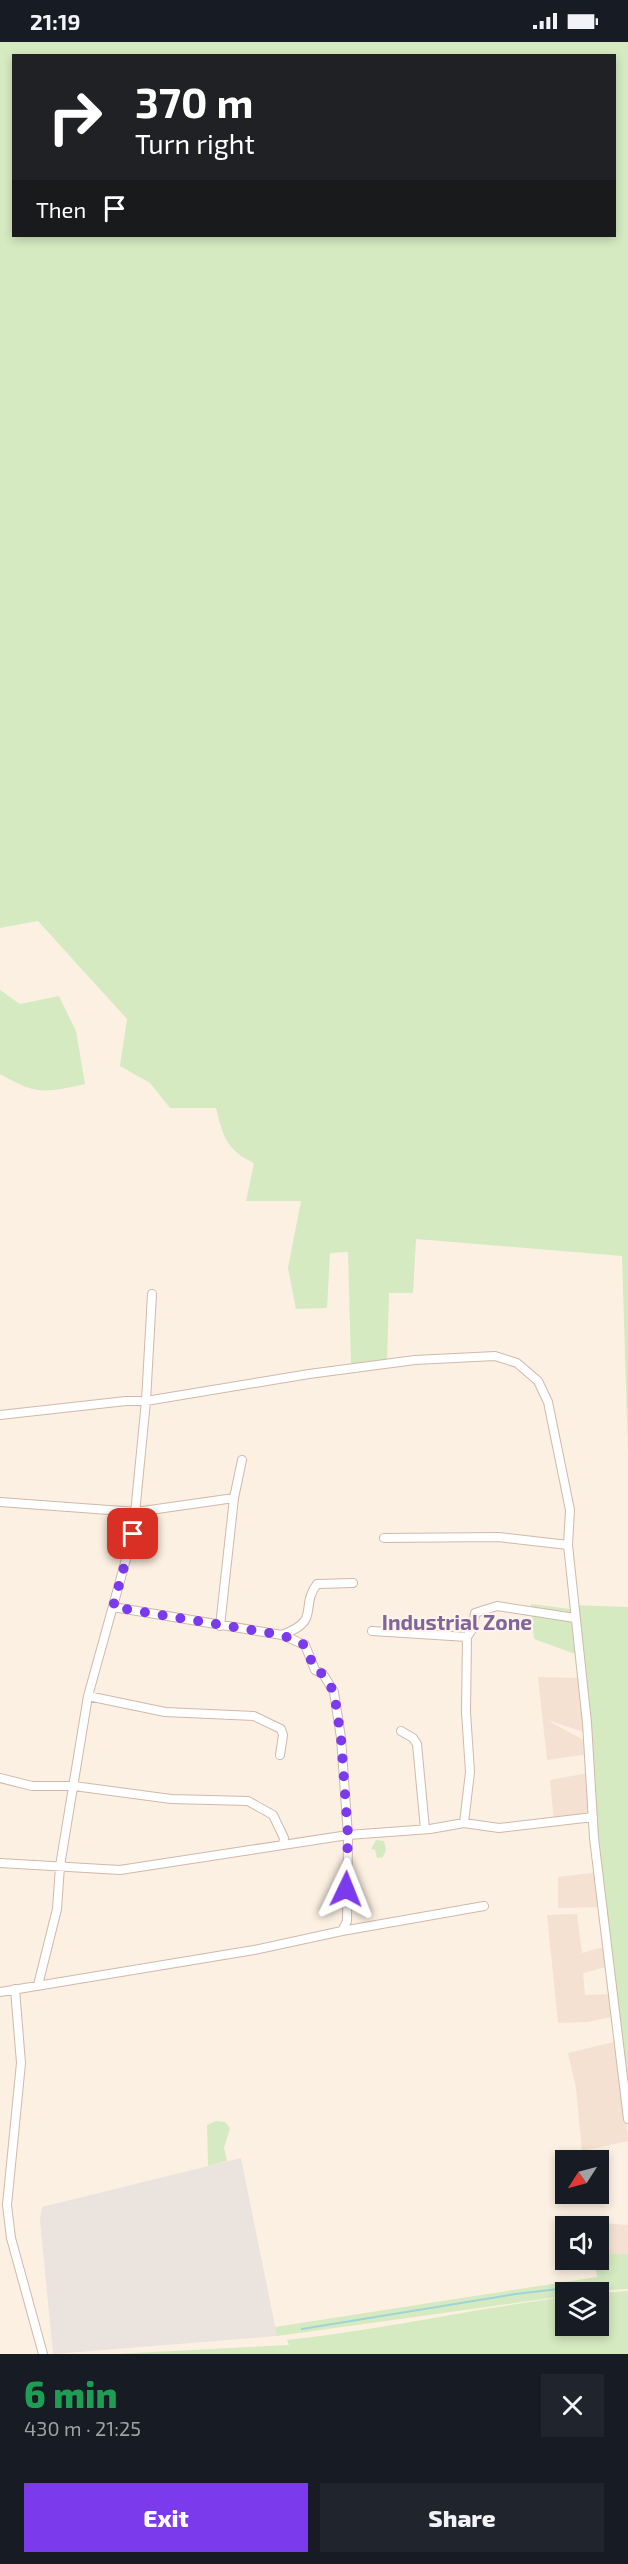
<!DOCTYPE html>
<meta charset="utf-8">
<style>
:root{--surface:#171b24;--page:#20242c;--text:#f1f3f6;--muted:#9ea1a6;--accent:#7c3aed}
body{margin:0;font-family:"Exo 2",sans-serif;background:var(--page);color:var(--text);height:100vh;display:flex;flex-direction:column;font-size:22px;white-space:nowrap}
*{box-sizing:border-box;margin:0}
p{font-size:20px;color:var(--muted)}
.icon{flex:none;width:33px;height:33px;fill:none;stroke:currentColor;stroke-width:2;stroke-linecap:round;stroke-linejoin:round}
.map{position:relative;height:2312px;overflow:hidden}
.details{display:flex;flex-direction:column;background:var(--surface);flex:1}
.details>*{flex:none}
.hud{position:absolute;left:12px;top:12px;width:604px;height:183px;border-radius:0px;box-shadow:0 3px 9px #0003;background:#202124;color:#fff;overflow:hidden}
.needle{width:39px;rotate:234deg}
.controls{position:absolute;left:555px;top:2108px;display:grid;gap:12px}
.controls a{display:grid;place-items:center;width:54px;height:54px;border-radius:0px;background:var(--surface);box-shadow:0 3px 9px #0003;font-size:30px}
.pin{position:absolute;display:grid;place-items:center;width:51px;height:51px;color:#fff;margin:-26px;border-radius:12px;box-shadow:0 3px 9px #0006}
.me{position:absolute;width:66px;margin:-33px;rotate:2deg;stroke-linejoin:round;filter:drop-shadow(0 0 4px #0008)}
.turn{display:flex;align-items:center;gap:21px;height:126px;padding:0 24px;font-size:27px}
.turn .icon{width:78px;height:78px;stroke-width:2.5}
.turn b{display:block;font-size:42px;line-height:51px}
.then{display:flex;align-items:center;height:57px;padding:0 24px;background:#0003;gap:12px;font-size:22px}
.round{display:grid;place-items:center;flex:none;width:63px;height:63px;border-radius:0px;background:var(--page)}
.head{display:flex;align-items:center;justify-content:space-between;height:102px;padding:0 24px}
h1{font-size:36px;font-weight:800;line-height:45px;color:#1e9e55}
.primary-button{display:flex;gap:12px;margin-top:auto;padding:12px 24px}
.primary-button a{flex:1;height:69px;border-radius:0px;background:var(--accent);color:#fff;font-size:24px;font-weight:800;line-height:69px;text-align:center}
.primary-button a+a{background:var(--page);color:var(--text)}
.status{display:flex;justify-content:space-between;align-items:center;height:42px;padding:0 30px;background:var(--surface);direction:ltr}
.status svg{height:16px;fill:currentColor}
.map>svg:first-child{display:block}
</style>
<div class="status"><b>21:19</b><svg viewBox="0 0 49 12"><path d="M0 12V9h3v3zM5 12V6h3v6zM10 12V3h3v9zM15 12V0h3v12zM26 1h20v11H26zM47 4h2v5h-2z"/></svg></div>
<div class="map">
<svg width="628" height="2312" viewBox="0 0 628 2312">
<rect width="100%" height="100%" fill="#fcf0e2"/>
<path fill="#f4e1d1" d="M538,1635L581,1636L584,1690L547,1678L587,1700L589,1712L547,1718Z
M588,1731L593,1774L554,1779L550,1738Z
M599,1830L603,1865L558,1866V1835Z
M577,1872L582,1911L607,1904L610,1924L583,1931L585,1953L613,1952L615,1974L588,1980L558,1981L547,1873Z
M618,1999L628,2099L582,2109L576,2046L568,2011Z
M600,2181L628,2183V2212L604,2211Z"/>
<path fill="#ebe3dd" d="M241,2116L277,2294L53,2312L40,2178L42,2165Z"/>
<path fill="#d5eac1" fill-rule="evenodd" d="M0,0H628V1411L622,1214L416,1197L413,1251H389L387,1319L351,1322L348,1210L330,1211L327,1266L296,1267L288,1226L301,1159H246L254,1121C226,1108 223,1094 216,1066H170L150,1041L120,1024L127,977L38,879L0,886ZM14,14H615V194H14Z
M0,948L20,962L59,954L76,989L85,1042C44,1051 37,1053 0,1032Z
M531,1562L570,1567V1563L628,1565V2077L578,1613L534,1597Z
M376,1798L384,1799L386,1808L383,1815L377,1816L375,1808L371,1807Z
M216,2079L225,2080L230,2086L224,2106L227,2119L208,2124L207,2083Z
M591,2181H600L604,2211L628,2212V2247L566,2250L565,2254L277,2294L275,2285L597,2235L595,2217H598V2184H591Z
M628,2249V2312H115L289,2303L287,2298C381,2288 472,2267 565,2255L566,2283H598L599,2251Z"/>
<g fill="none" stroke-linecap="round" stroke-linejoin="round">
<path stroke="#9dd4d8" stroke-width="2" d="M302,2287L516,2252L592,2243"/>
<g stroke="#d0b8ac" stroke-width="10">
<path id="street" d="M0,1373L126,1359H146L309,1332L415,1318L495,1314L517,1321L538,1339L548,1360L570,1468L568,1503L587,1681L594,1796L628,2077
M0,1460L136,1470L234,1456
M384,1496L498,1495L568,1503
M113,1565L282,1593C322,1578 299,1566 317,1542L353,1541
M220,1584L234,1456L242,1418
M372,1589L467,1595L473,1586L475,1571L497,1564L575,1576
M282,1593L305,1603L315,1628L323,1632L334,1650L341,1696L348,1793L347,1879L342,1889
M88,1654L165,1670L254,1674L281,1687L283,1693L280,1713
M401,1689L413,1696L417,1702L425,1787
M0,1736L32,1744H74L171,1757L248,1759L273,1773L284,1796L283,1802
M464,1781L470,1730L466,1670L467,1595
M0,1821L120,1828L348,1793L430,1787L464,1781L499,1786L593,1775
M38,1943L57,1867L60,1824L88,1654L133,1492L146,1359L152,1252
M15,1947L21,2021L7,2163L11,2196L43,2312
M0,1950L254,1908L342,1889L484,1864"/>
</g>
<use href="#street" stroke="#fff" stroke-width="8"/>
</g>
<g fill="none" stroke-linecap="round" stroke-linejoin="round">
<path stroke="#7c3aed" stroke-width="10" stroke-dasharray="0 18" d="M133,1492L113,1565L282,1593L305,1603L315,1628L323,1632L334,1650L341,1696L348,1793L346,1847"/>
</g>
<g text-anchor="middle" stroke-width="4.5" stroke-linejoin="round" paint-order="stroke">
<g font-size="21" font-weight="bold" fill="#816498" stroke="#fff4e9">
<text x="457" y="1588">Industrial Zone</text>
</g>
</g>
</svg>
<div class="controls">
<a><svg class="needle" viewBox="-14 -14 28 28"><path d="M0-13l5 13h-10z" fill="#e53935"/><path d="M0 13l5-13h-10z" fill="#9ea1a6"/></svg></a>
<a><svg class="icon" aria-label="sound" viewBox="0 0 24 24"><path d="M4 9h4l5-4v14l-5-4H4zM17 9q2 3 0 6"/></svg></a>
<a><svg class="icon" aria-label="layers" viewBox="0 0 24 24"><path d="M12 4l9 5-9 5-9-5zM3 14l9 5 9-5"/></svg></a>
</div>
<div class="pin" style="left:133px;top:1492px;background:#d93025"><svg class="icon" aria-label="arrive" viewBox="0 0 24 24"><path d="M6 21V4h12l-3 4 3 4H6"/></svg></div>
<svg class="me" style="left:346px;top:1847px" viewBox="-20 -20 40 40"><path d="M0-17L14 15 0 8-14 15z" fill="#7c3aed" stroke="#fff" stroke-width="4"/></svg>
<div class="hud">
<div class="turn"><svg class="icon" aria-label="right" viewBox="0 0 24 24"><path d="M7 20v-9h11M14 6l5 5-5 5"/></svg><div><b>370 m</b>Turn right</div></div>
<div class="then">Then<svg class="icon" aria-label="arrive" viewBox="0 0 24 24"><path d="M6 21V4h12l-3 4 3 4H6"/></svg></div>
</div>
</div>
<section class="details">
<div class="head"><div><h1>6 min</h1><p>430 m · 21:25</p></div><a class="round"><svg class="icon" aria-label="close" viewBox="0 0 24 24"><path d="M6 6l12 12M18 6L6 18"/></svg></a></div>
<div class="primary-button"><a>Exit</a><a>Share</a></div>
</section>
